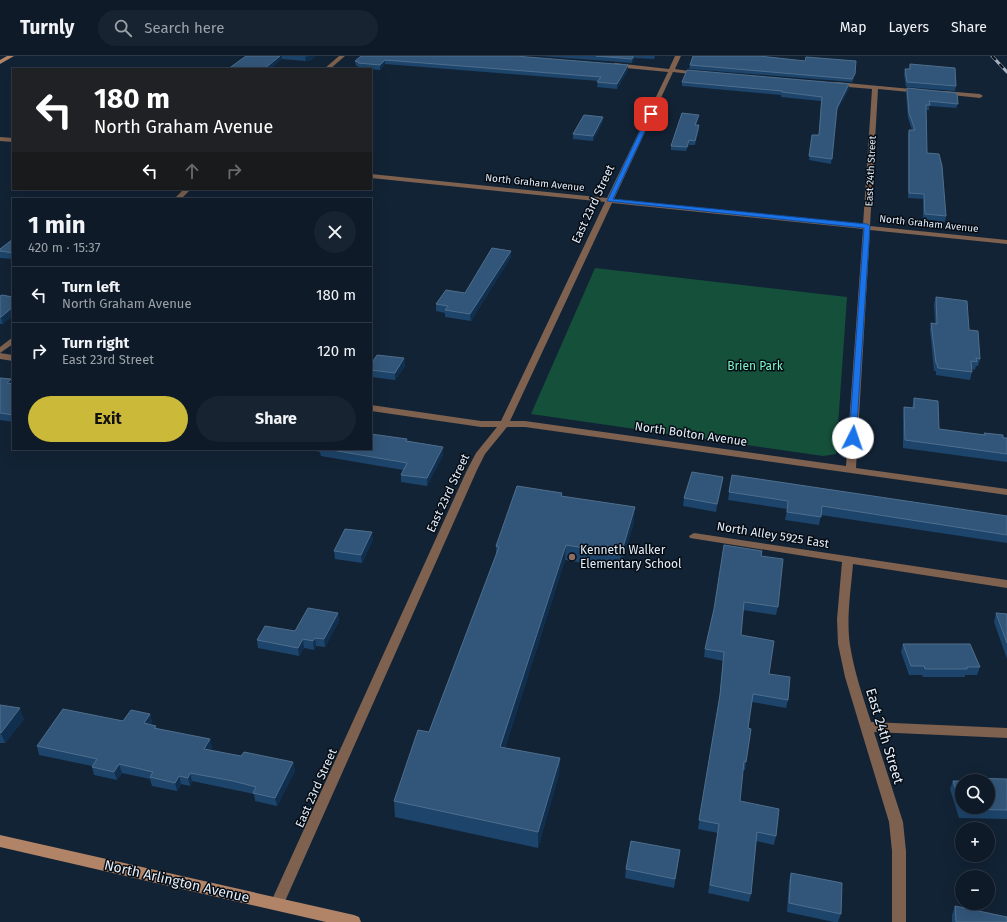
<!DOCTYPE html>
<meta charset="utf-8">
<style>
:root{--surface:#0e1a28;--page:#172330;--text:#f1f3f6;--muted:#9ba1a8;--line:#2e3845;--accent:#cbb939}
body{margin:0;font-family:"Fira Sans",sans-serif;background:var(--page);color:var(--text);height:100vh;display:flex;flex-direction:column;font-size:15px;white-space:nowrap}
*{box-sizing:border-box;margin:0}
p{font-size:13px;color:var(--muted)}
.icon{flex:none;width:22px;height:22px;fill:none;stroke:currentColor;stroke-width:2;stroke-linecap:round;stroke-linejoin:round}
.map{position:relative;flex:1;overflow:hidden}
.side{position:absolute;left:12px;top:142px;width:360px;height:252px;display:flex;flex-direction:column;background:var(--surface);border-radius:0px;box-shadow:0 4px 16px #0002,0 0 0 1px var(--line)}
.side>*{flex:none}
.top-card{position:absolute;left:12px;top:12px;width:360px;height:122px;border-radius:0px;box-shadow:0 4px 16px #0002,0 0 0 1px var(--line);background:#202124;color:#fff;overflow:hidden}
.tools{position:absolute;left:955px;top:718px;display:grid;gap:8px}
.tools a{display:grid;place-items:center;width:40px;height:40px;border-radius:50%;background:var(--surface);box-shadow:0 4px 16px #0002,0 0 0 1px var(--line);font-size:20px}
.pin{position:absolute;display:grid;place-items:center;width:34px;height:34px;color:#fff;margin:-17px;border-radius:8px;box-shadow:0 2px 6px #0006}
.me{position:absolute;width:44px;margin:-22px;rotate:4deg;stroke-linejoin:round;filter:drop-shadow(0 0 3px #0008)}
.turn{display:flex;align-items:center;gap:14px;height:84px;padding:0 16px;font-size:18px}
.turn .icon{width:52px;height:52px;stroke-width:2.5}
.turn b{display:block;font-size:28px;line-height:34px}
.lanes{display:flex;align-items:center;height:38px;padding:0 16px;background:#0003;justify-content:center;gap:20px;direction:ltr}
.lanes .off{opacity:.35}
.round{display:grid;place-items:center;flex:none;width:42px;height:42px;border-radius:21px;background:var(--page)}
.summary{display:flex;align-items:center;justify-content:space-between;height:68px;padding:0 16px}
h1{font-size:24px;font-weight:700;line-height:30px}
.button{display:flex;gap:8px;margin-top:auto;padding:8px 16px}
.button a{flex:1;height:46px;border-radius:24px;background:var(--accent);color:#111;font-size:16px;font-weight:700;line-height:46px;text-align:center}
.button a+a{background:var(--page);color:var(--text)}
ul{padding:0;list-style:none}
li{display:flex;align-items:center;gap:12px;height:56px;padding:0 16px;border-top:1px solid var(--line)}
li div{flex:1}
li b{display:block;font-size:15px}
li em{font-style:normal}
header{display:flex;align-items:center;gap:24px;box-sizing:border-box;height:56px;padding:0 20px;background:var(--surface);border-bottom:1px solid var(--line)}
header strong{font-size:19px}
nav{display:flex;gap:22px;margin-inline-start:auto;font-size:14px}
.search{width:280px;height:36px;background:var(--page);display:flex;align-items:center;gap:10px;box-sizing:border-box;padding:0 14px;border-radius:22px;color:var(--muted);font-size:15px}
.map>svg:first-child{display:block}
</style>
<header>
<strong>Turnly</strong>
<div class="search"><svg class="icon" aria-label="search" viewBox="0 0 24 24"><circle cx="10" cy="10" r="6"/><path d="M15 15l6 6"/></svg>Search here</div>
<nav><a>Map</a><a>Layers</a><a>Share</a></nav>
</header>
<div class="map">
<svg width="1007" height="866" viewBox="0 0 1007 866">
<rect width="100%" height="100%" fill="#122335"/>
<path fill="#15503b" d="M595,212L847,241L836,398L823,400L531,358Z"/>
<g fill="none" stroke-linecap="round" stroke-linejoin="round">
<path fill="#7e614f" fill-rule="evenodd" d="M339,0H345L330,13H324Z
M675,0H681L675,13L702,17L699,19L673,16L614,143L863,169L872,33L836,30L833,28L836,26L922,34V36L920,37L878,33L870,170L1007,184V188L870,174L856,412L1007,433V439L525,371H507L485,398L477,414L282,852L277,854L272,852L270,848L467,414L476,397L497,371H481L371,355V349L481,365H501L605,146L371,122V118L607,142L668,16L615,11L612,9L615,7L669,13ZM612,147L863,173L846,410L525,365H510Z
M944,35L980,38L983,40L980,42L942,38V36Z
M0,81L13,82V86L0,85Z
M184,133H191L181,143H174Z
M13,281V288L0,297L13,299V305L0,303V291Z
M694,477L1007,524V532L853,508C851,534 846,562 850,589C854,615 863,641 871,666L1007,672V682L874,676L903,766L906,795V866H892V795L889,766L845,621L838,588L837,563L842,506L690,482L689,480Z"/>
<path fill="#b28467" fill-rule="evenodd" d="M7,0H14L0,8V4Z
M0,779L354,859L359,861L361,866H326L0,791Z"/>
<g stroke="#a5b2c0" stroke-width="3">
<path id="rail" d="M992,0L1007,16"/>
</g>
<use href="#rail" stroke="#060c14" stroke-width="2" stroke-dasharray="5.5" stroke-linecap="butt"/>
</g>
<path fill="#1d446a" d="M246,0H316L311,4L306,5Z
M361,0L628,14L617,33L597,31L598,25L385,8L380,14L358,12V10H356L355,5Z
M540,0H655L654,3L635,2L632,7Z
M910,8L956,30L955,35L906,31L904,18L905,13H909Z
M690,9L854,22L852,26L689,13Z
M682,26L849,28V33L836,56L831,108L809,104L812,79H819L821,45L781,41V39L682,30Z
M907,32L958,48L956,52L929,50V54H926L927,97L946,160L945,166L923,163V143L908,142V78L909,74H912L908,62L906,37Z
M603,61V65L593,85L573,83V78Z
M698,63L696,69L699,73L695,89H689L686,95L671,94V90Z
M13,183V203L0,202V193Z
M511,195V201L471,265L445,261V257L436,255V248L465,237Z
M0,240L3,268H0Z
M936,241L969,274L980,303L978,310H976L975,314L972,313V316L970,324L936,319V315H934L930,274L931,267H935L934,248Z
M404,302L405,310L395,324L371,321V308Z
M0,322L13,328V366L0,364Z
M914,342L939,373L984,379V377L1007,382V406L903,392V358L904,351L912,352Z
M407,383V385L443,391V399L427,430L401,426V419L403,414L321,400L320,396L306,393H371Z
M270,393H280L279,395Z
M732,419L1007,460V487L821,459L819,469L785,464L787,453L728,444Z
M723,421L722,429L716,456L683,450L684,442Z
M562,440L634,466L620,513L565,504L505,692L560,702L559,718L538,792L395,761L394,745L429,676L496,499V490Z
M373,484L362,507L335,503L334,495Z
M761,500L778,551L776,559L743,554L741,579L788,644L786,652L752,646L748,672L746,706L745,714H743L740,745L776,780L774,789L756,785L751,838L749,846L708,837L718,777L698,773L719,645L723,605L704,601L705,593Z
M338,557L339,565L325,591L316,590L314,594L304,592L299,600L258,592L257,584L295,575Z
M996,557L1007,558V603L994,566Z
M903,588L980,611L977,619H965V621H923L922,619H909L901,596Z
M0,649L24,663L5,687H0Z
M150,658L152,666L150,669L156,670L157,673L210,683L212,692L210,695L241,700L293,706L295,715L277,750L255,745L254,738L235,734L192,725L190,730L181,728L177,735L152,730L150,723L122,717L117,724L94,719L92,711V710L39,699L37,690L123,665Z
M966,722L1007,723V763L959,762L950,733L953,725H965Z
M680,794L674,832L625,822L626,813Z
M791,817L841,858L838,866H834L787,856L789,825Z
M955,850L1007,866H952V859Z"/>
<path fill="#102f4e" d="M280,0H282V3L271,13H264Z
M309,0H316L311,4L306,5L305,1Z
M634,0H635V2L632,7V3Z
M385,4V8L380,14V9Z
M628,9V14L617,33V28Z
M849,28V33L836,57L837,52Z
M603,61V65L593,85V80Z
M699,69V73L695,89V85Z
M689,84V89L686,95L687,91Z
M511,195V201L471,265L470,258Z
M13,251V260L3,268L1,261Z
M404,302L405,310L395,324V317Z
M11,323L13,330L7,327Z
M443,391V399L427,430V422Z
M723,421L722,429L716,456L717,448Z
M635,451L634,466L620,513L621,498Z
M372,476L373,484L362,507L361,499Z
M566,489L565,504L500,707V691Z
M338,557L339,565L325,591L324,583Z
M315,582L316,590L314,594L313,585Z
M303,583L304,592L299,600L298,592Z
M20,652L24,663L5,687L1,677Z
M150,658L152,666L146,676L144,667Z
M210,683L212,692L206,702L204,693Z
M560,702L559,718L538,792V776Z
M293,706L295,715L277,750L275,742Z
M119,708L122,717L117,724L114,716Z
M190,717L192,725L190,730L188,722Z
M179,720L181,728L177,735L175,727Z"/>
<path fill="#325679" stroke="#4e6e8d" fill-rule="evenodd" d="M246,0H280L264,13H228Z
M361,0H515L628,9L617,28L597,26L601,21L385,4L380,9L358,7L359,6L355,5Z
M596,0H634L632,3Z
M693,0H759L805,5L806,1L856,5L855,18L852,23L690,9Z
M910,8L955,12L956,30L907,26L905,13H910Z
M687,14L849,28L837,52L832,103L809,100L812,79H819L822,41L782,36V35L682,26Z
M907,32L957,37L958,48L929,45L930,49H926L927,97L939,98L942,110L946,160L925,158L924,138L909,137V74H915L909,57Z
M682,57L699,59L695,69H699L695,85L689,84L687,91L671,90Z
M584,59L603,61L593,80L573,78Z
M13,183V197L0,195V193Z
M492,192L511,195L470,258L445,254L448,250L436,248L446,234L465,237Z
M2,239L13,241V251L1,261H0V240Z
M936,241L967,245L969,274L978,275L980,303L976,302L977,306L971,305L972,316L938,312L937,308L936,307L931,267L937,268Z
M377,299L404,302L395,317L371,314V308Z
M0,322L11,323L7,327L13,328V359L0,357Z
M914,342L938,345L939,373L985,379L984,377L1003,379V382H1007V398L905,384L904,351L914,352Z
M371,378L407,383L406,385L443,391L427,422L401,419L407,407L326,393H371Z
M692,416L723,421L717,448L684,442Z
M732,419L1007,460V479L822,450L821,461L787,456L788,445L729,436Z
M517,430L562,437L561,440L635,451L621,498L566,489L500,691L560,702L538,776L394,745L418,674L429,676L499,491L496,490Z
M345,473L372,476L361,499L334,495Z
M724,489L762,495L761,500L783,503L778,551L744,546L741,579L774,585L769,618L790,621L788,644L753,638L748,672L751,673L746,706L744,705L740,745L779,753L776,780L757,776L751,838L710,829L719,768L699,764L720,639L724,596L705,593L714,553Z
M308,552L338,557L324,583L315,582L313,585L303,583L298,592L257,584L265,570L295,575Z
M996,557L1007,558V587Z
M903,588H970L980,611H967V613H925L924,610H911Z
M0,649L20,652L1,677L0,676Z
M63,653L123,665L131,654L150,658L144,667L156,670L154,672L210,683L204,693L241,700L244,696L293,706L275,742L253,737L256,731L233,725L190,717L188,722L179,720L175,727L150,721L153,716L119,708L114,716L92,711L97,703L37,690Z
M966,722L1007,723V754L962,753L953,725H967ZM962,725H988V751H962Z
M631,785L680,794L675,823L626,813Z
M791,817L842,827L841,858L789,847Z
M955,850L1007,861V866H956Z"/>
<path fill="#1a73e8" stroke="#114b97" d="M649,56L653,58L613,143L867,168L870,170L856,384L853,385L849,382L864,172L607,145Z"/>
<circle fill="#8d6e63" stroke="#060c14" stroke-width="1.5" cx="572" cy="501" r="4"/>
<g text-anchor="middle" stroke-width="3" stroke-linejoin="round" paint-order="stroke">
<g font-size="10" fill="#e2edf9" stroke="#060c14">
<text transform="translate(870 115) rotate(-87)" y="4">East 24th Street</text>
<text transform="translate(535 126) rotate(6)" y="4">North Graham Avenue</text>
<text transform="translate(929 167) rotate(6)" y="4">North Graham Avenue</text>
</g>
<g font-size="12" fill="#e2edf9" stroke="#060c14">
<text transform="translate(593 148) rotate(-65)" y="4">East 23rd Street</text>
<text transform="translate(691 378) rotate(8)" y="4">North Bolton Avenue</text>
<text transform="translate(448 437) rotate(-65)" y="4">East 23rd Street</text>
<text transform="translate(773 479) rotate(9)" y="4">North Alley 5925 East</text>
<text transform="translate(316 732) rotate(-66)" y="4">East 23rd Street</text>
</g>
<g font-size="12" fill="#7bf7c5" stroke="#060c14">
<text x="755" y="314">Brien Park</text>
</g>
<g font-size="12" fill="#e2edf9" stroke="#060c14" text-anchor="start">
<text x="580" y="498">Kenneth Walker<tspan x="580" dy="14">Elementary School</tspan></text>
</g>
<g font-size="14" fill="#e2edf9" stroke="#060c14">
<text transform="translate(885 680) rotate(73)" y="5">East 24th Street</text>
<text transform="translate(177 825) rotate(13)" y="5">North Arlington Avenue</text>
</g>
</g>
</svg>
<div class="tools">
<a><svg class="icon" aria-label="search" viewBox="0 0 24 24"><circle cx="10" cy="10" r="6"/><path d="M15 15l6 6"/></svg></a>
<a>+</a>
<a>−</a>
</div>
<div class="pin" style="left:651px;top:58px;background:#d93025"><svg class="icon" aria-label="arrive" viewBox="0 0 24 24"><path d="M6 21V4h12l-3 4 3 4H6"/></svg></div>
<svg class="me" style="left:853px;top:382px" viewBox="-20 -20 40 40"><circle r="19" fill="#fff"/><path d="M0-13L10 11 0 6-10 11z" fill="#1a73e8"/></svg>
<div class="top-card">
<div class="turn"><svg class="icon" aria-label="left" viewBox="0 0 24 24"><path d="M17 20v-9H6M10 6l-5 5 5 5"/></svg><div><b>180 m</b>North Graham Avenue</div></div>
<div class="lanes"><svg class="icon" aria-label="left" viewBox="0 0 24 24"><path d="M17 20v-9H6M10 6l-5 5 5 5"/></svg><svg class="icon off" aria-label="ahead" viewBox="0 0 24 24"><path d="M12 20V5M6 11l6-6 6 6"/></svg><svg class="icon off" aria-label="right" viewBox="0 0 24 24"><path d="M7 20v-9h11M14 6l5 5-5 5"/></svg></div>
</div>
<section class="side">
<div class="summary"><div><h1>1 min</h1><p>420 m · 15:37</p></div><a class="round"><svg class="icon" aria-label="close" viewBox="0 0 24 24"><path d="M6 6l12 12M18 6L6 18"/></svg></a></div>
<ul>
<li><svg class="icon" aria-label="left" viewBox="0 0 24 24"><path d="M17 20v-9H6M10 6l-5 5 5 5"/></svg><div><b>Turn left</b><p>North Graham Avenue</p></div><em>180 m</em></li>
<li><svg class="icon" aria-label="right" viewBox="0 0 24 24"><path d="M7 20v-9h11M14 6l5 5-5 5"/></svg><div><b>Turn right</b><p>East 23rd Street</p></div><em>120 m</em></li>
</ul>
<div class="button"><a>Exit</a><a>Share</a></div>
</section>
</div>
